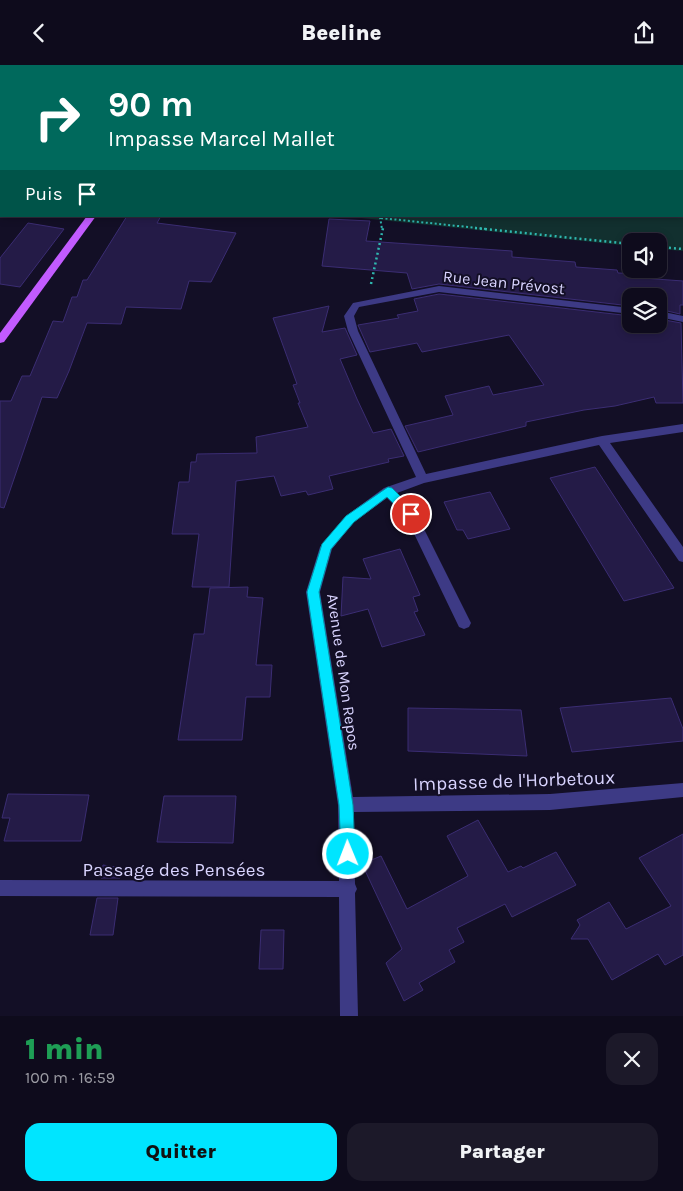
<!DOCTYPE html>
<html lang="fr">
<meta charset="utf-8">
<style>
:root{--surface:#0e0b1c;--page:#1c1929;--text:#f1f3f6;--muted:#9b9ba3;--line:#2e2b3b;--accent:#00e5ff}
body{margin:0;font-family:Karla,sans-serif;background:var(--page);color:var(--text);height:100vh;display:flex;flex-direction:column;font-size:19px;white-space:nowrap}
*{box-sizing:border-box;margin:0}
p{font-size:16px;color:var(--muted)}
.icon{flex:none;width:28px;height:28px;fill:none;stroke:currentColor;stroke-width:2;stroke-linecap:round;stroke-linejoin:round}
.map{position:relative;height:951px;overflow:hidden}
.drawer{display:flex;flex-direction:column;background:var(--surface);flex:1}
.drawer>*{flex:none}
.guide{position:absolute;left:0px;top:0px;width:684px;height:152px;box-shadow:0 2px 8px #0003,0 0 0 1px var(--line);background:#00695c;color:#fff;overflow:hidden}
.controls{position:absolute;left:622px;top:168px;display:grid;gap:10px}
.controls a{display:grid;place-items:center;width:45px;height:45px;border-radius:10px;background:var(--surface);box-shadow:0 2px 8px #0003,0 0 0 1px var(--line);font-size:25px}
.pin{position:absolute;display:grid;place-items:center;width:42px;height:42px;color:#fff;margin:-21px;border:2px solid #fff;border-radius:50%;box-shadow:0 1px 5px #0007}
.me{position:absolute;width:55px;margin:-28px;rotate:359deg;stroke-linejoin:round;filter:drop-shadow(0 0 4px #0008)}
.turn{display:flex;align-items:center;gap:18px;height:105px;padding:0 25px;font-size:22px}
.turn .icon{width:65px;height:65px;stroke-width:2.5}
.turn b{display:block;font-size:35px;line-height:42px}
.then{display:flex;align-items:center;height:48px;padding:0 25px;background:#0003;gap:10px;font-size:19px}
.round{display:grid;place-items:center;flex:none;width:52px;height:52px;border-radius:15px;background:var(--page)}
.headline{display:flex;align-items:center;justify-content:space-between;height:85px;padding:0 25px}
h1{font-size:30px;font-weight:800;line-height:38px;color:#1e9e55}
.action{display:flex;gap:10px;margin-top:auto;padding:10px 25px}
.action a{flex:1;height:58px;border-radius:15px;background:var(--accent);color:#111;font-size:20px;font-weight:800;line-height:58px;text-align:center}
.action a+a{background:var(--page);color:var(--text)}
header{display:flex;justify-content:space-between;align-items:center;height:65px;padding:0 25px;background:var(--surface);font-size:22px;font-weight:800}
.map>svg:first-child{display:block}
</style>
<header><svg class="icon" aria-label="back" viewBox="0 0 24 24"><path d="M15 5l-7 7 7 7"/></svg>Beeline<svg class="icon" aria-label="share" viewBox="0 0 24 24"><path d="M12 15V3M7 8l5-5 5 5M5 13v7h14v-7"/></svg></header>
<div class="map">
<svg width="683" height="951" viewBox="0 0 683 951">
<rect width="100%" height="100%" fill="#130f26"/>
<path fill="#12302f" d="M683,82V186L659,184V176H631V181L342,151H682Z"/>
<path fill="#241b47" stroke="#3b2d73" d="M127,151H161L157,158L236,168L211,217L189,216L181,244L126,242L121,259L87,258L69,306L57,333L42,332L4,443L0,442V336H11L22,311H30L53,256L63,257L72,232H77L83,215H87Z
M329,154L370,156L366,176L512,186V192L575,197L576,202L617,205L618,208L642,209V213L683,216V240H680V249L659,244V231H631V241L439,219L412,224L407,208L322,201Z
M28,158L64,164L20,222L0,219V193Z
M439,229L631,251V259H659V254L681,258L683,338H656L654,332L615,341L584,345L526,357V361L418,387L405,361L453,350L445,331L489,321L493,330L544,320L509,270L422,287L417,278L370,287L358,260L399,253L397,250L418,246L414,234Z
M329,241L322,267L345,263L357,290L340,294L357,334L373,368L391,364L404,391L388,394L389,397L329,411L333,424L308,430L306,426L281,431L274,411L236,416L229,522H192L199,469H172L179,417H189L191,397H196L197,389L257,388L256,372L308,362L298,338H300L293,320L297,319L273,253Z
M595,402L659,500L674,523L624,536L550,413Z
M490,427L510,464L468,474L463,465H457L444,437Z
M400,484L420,530L413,532L418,546L414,547L425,570L382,582L368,544L341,551L343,512L371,514L363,494Z
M248,522L247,532L263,533L256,600H272L270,632H246L242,675H178L194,569H204L210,523Z
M671,633L683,664V676L572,687L560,643Z
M408,643L521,645L527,691L408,686Z
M8,729L89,730L81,776H4L10,753H2Z
M164,731H236L233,778L157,777Z
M478,755L508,807L521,801L523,803L556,787L576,820L512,852L505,839L457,863L464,877L449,885L455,897L419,918L423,925L404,936L386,898L402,884L362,799L381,791L407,844L468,811L447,771Z
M683,769V890L665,900L658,889L612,915L588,874H571L580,860L577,855L609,837L626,864L671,841L639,793Z
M103,800L122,803L120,813H101Z
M97,833H118L113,870H90Z
M261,865H284L283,904H259Z"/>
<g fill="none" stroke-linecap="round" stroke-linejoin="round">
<path stroke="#2fb8b0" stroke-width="2" stroke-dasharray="2 2.5" stroke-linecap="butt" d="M519,0L521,1
M380,152L382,164
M381,153L487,164"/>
<path stroke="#2fb8b0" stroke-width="2.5" stroke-dasharray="2 3" stroke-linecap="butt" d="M475,163L631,179
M659,182L683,184
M371,219L383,163"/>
<path fill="#3d3a85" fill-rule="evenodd" d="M422,0H431L432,1H423Z
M661,0H670L671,1H662Z
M682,13H683V17H682Z
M682,68H683V72H682Z
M0,137L1,138V144L0,143Z
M77,151H95V152L91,155Z
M439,221L631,243V249L439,227L359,242L354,251L358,266L426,409L602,371L683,359V367L610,378L683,482V497L679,496L599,380L424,418L397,428L415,446L471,558L469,562L464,564L459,562L406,452L387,433L354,457L332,484L320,527L353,732L550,729L683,718V732L550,745L354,747L355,819L357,824L355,828L358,951H340L339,832L0,831V815L339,816L338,740L306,527L320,482L346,451L384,423L416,412L348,266L344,251L353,238Z
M659,246L683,251V257L659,252Z"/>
<path fill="#c25bff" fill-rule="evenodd" d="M87,151H96L4,277L0,278V268Z"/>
</g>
<path fill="#00e5ff" stroke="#0095a6" d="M388,422L392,423L415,446L417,449L415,452H407L387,432L354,457L331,484L319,527L353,740L355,789L353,794L348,797L343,794L341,789L339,740L307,527L322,479L346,451Z"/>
<g text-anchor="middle" stroke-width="4" stroke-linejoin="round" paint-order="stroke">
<g font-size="16" fill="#d9d4ff" stroke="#130f26">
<text transform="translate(504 217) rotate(6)" y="6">Rue Jean Prévost</text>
<text transform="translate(344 607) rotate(82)" y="6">Avenue de Mon Repos</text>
</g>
<g font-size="19" fill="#d9d4ff" stroke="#130f26">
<text transform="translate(514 715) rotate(-2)" y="7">Impasse de l'Horbetoux</text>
<text x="174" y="811">Passage des Pensées</text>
</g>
</g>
</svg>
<div class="controls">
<a><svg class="icon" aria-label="sound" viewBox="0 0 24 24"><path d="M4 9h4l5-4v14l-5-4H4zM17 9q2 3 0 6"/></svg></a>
<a><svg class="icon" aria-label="layers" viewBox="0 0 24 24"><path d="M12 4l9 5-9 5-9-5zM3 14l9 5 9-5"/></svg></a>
</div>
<div class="pin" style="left:411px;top:449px;background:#d93025"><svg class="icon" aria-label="arrive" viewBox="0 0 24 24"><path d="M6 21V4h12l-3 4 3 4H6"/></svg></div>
<svg class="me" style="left:348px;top:789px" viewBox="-20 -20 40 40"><circle r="17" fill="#00e5ff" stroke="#fff" stroke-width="3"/><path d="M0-11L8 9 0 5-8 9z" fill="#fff"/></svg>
<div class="guide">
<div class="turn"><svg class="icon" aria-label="right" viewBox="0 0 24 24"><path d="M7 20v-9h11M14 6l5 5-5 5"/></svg><div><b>90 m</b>Impasse Marcel Mallet</div></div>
<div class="then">Puis<svg class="icon" aria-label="arrive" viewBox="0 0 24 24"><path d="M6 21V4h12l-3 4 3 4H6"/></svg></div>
</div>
</div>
<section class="drawer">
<div class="headline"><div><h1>1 min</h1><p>100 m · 16:59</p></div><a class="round"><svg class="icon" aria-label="close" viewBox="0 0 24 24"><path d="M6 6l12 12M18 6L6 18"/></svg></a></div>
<div class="action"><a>Quitter</a><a>Partager</a></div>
</section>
